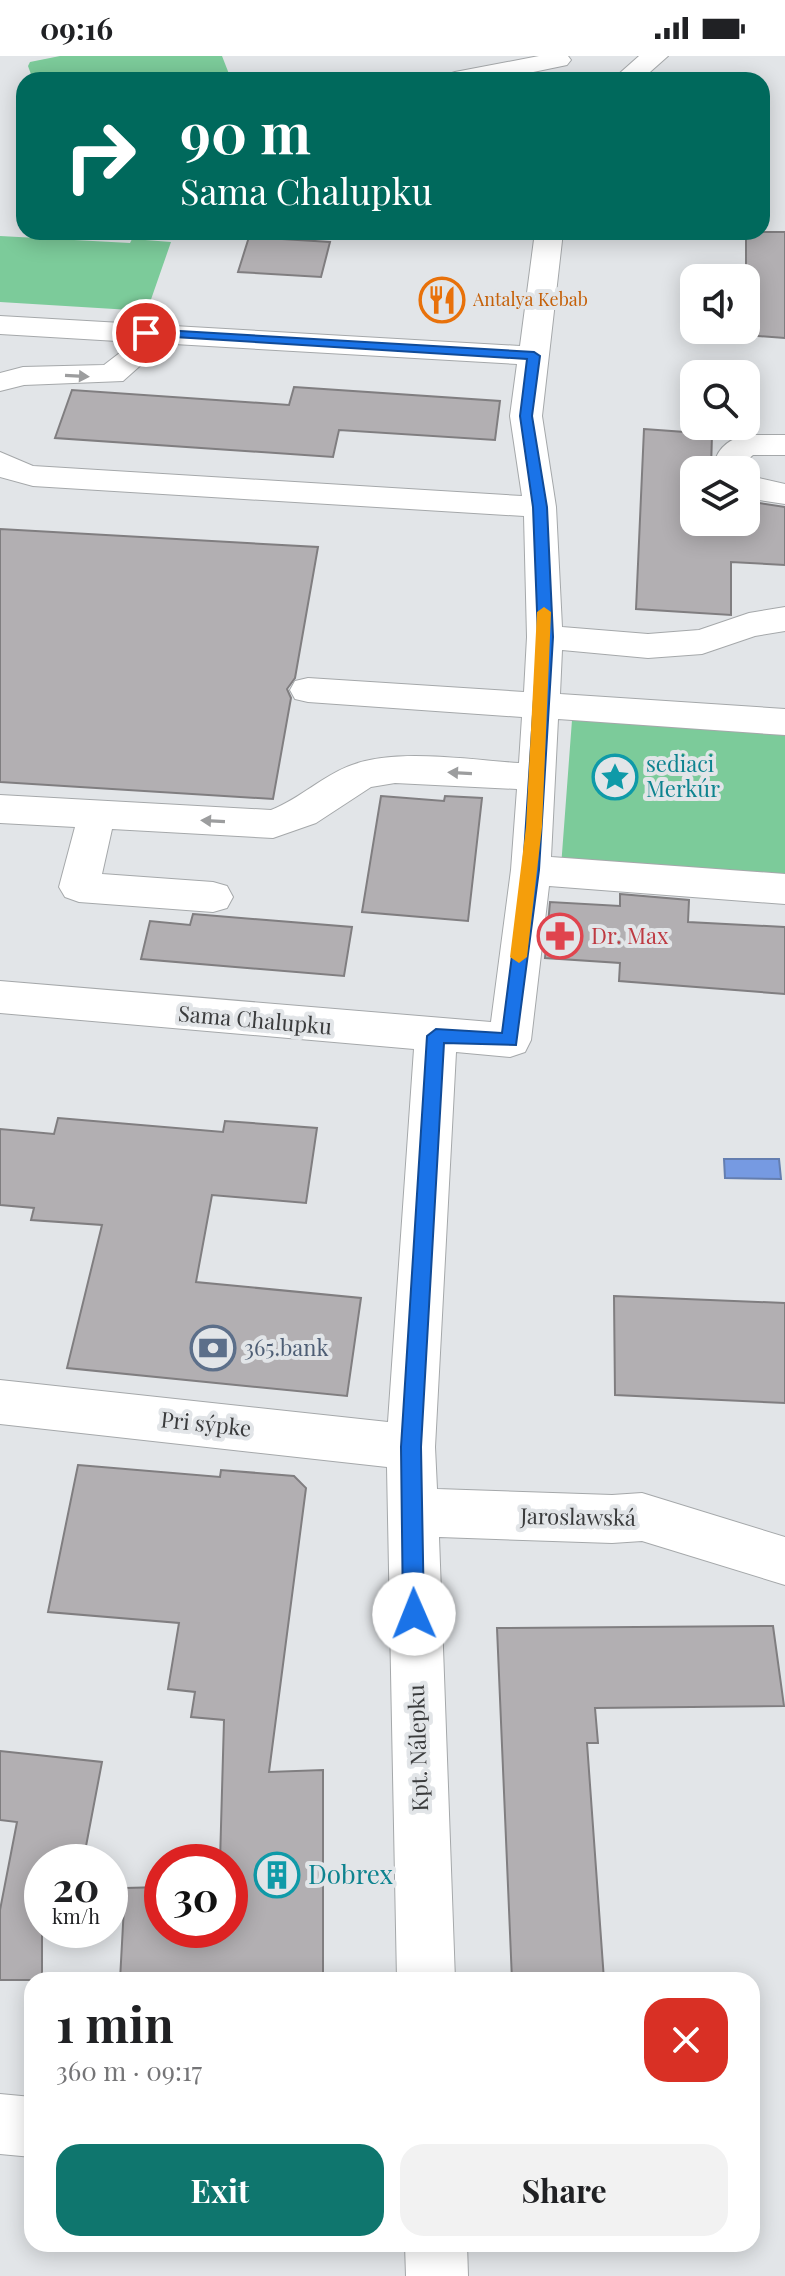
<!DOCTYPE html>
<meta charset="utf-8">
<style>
:root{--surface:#fff;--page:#f2f2f2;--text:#202124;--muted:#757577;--accent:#0f766e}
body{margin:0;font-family:"Playfair Display",serif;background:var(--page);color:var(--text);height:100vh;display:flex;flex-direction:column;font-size:30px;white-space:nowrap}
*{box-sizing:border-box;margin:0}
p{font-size:26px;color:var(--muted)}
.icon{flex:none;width:44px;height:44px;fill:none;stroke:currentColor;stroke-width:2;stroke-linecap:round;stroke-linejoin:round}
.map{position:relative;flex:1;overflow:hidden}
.panel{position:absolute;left:24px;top:1916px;width:736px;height:280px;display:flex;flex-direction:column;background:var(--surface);border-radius:24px;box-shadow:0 4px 20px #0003}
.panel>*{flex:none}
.guide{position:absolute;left:16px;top:16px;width:754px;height:168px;border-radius:24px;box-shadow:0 4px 20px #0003;background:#00695c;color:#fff;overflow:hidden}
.controls{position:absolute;left:680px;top:208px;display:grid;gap:16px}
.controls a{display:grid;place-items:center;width:80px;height:80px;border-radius:16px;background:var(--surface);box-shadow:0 4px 20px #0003;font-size:40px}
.speed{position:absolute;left:24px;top:1788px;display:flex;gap:16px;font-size:40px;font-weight:700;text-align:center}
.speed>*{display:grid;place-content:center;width:104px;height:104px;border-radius:50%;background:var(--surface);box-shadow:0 4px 20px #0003;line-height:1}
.speed small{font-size:20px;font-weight:400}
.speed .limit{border:12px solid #d22;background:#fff;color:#111}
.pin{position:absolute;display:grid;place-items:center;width:68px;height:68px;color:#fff;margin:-34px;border:4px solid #fff;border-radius:50%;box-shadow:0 2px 8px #0007}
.me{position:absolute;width:88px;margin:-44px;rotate:359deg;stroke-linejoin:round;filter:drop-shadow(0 0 6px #0008)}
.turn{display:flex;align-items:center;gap:28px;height:168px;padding:0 32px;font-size:36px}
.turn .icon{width:104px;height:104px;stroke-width:2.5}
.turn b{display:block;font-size:56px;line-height:68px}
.round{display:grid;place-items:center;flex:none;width:84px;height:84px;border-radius:24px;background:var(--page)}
.summary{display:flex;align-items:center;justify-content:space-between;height:136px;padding:0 32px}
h1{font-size:48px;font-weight:700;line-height:60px}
.action{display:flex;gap:16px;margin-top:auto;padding:16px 32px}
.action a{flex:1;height:92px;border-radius:24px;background:var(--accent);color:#fff;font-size:32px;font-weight:700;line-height:92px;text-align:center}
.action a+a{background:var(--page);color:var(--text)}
.status{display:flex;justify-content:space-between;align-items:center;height:56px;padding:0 40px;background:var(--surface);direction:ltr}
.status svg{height:22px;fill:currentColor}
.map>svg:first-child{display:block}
</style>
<div class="status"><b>09:16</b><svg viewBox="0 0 49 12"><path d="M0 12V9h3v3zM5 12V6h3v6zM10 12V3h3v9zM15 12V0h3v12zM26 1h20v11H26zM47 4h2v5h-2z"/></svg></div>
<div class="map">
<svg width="785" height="2220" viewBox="0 0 785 2220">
<rect width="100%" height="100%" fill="#e2e5e8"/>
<path fill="#7ccb9a" d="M60,0H222L231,23L33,24L28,10L30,6Z
M0,180L130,187L132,183L171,186L147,255L0,246Z
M572,664L785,678V823L561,811Z"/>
<path fill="#769ae2" stroke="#647eb0" stroke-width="2" d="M724,1103H779L781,1123L725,1122Z"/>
<path fill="#b2afb2" stroke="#807e80" stroke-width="2" d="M746,176H785V282L746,279Z
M249,181L330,186L321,221L238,216Z
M294,331L500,345L495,384L339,374L333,401L55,382L72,334L289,349Z
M644,373L712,378L711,414H694V466H746V445L785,451V509L731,506V559L636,553Z
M0,473L318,491L295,622L287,633L291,642L273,743L0,726Z
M381,740L444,745L445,740L482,742L468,865L362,856Z
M620,838L689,844L688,866L785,871V938L619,925L620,907L545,902L550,846L620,850Z
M193,858L352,871L344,920L141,903L150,865L190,869Z
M58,1062L223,1076L225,1065L317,1072L306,1147L212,1139L196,1226L361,1242L347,1340L67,1312L102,1169L31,1164L34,1152L0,1149V1073L54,1078Z
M614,1240L785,1247V1347L615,1339Z
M78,1409L220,1421L221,1414L294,1420L306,1432L269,1716L323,1714V1924H120L125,1832L162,1831V1874H230V1806H220L224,1664L191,1661L195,1636L168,1633L179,1567L48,1556Z
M773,1570L784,1650L595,1652L598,1687H587L604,1924H512L497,1572Z
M0,1695L102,1706L83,1806H42V1924H0V1854L17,1766L0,1764Z"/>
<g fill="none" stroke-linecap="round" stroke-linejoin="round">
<g stroke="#a5a8aa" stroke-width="2">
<path id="minor" d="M539,0H568L571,4L567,9L495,24H442L446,19L455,16Z
M639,0H668L641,24H612Z
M535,176H563L542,360L556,451L562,571L648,578L699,574L749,557L785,551V575L755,580L702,598L648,602L562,594L560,638L785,653V679L558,663L551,801L785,818V848L549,830L531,984L525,996L510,1001L456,996L435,1391L437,1433L612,1439L642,1437L785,1481V1529L642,1485L612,1487L439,1481L455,1924H397L387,1411L0,1368V1324L388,1366L414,993L0,957V925L491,966L511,814L517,733L395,727L371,731L316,767L273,782L112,773L102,818L213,826L227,830L233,841L227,852L213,856L79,846L65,841L59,831L75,771L0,767V739L271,754C300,743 323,719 352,709C398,692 469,704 519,707L522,661L308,646L295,643L290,634L295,625L308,622L524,636L527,581L524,460L33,430L0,421V396L33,410L522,440L510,360L517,308L157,287L160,292L123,325L24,329L0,335V317L23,311L104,309L134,286L0,278V260L520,290Z
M745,379H785V399H753L746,405V414H714C714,395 727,384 745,379Z
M746,419L785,428V448L746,442Z
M0,2038L32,2041V2101L0,2098Z
M405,2188H467L468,2220H406Z"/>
</g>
<use href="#minor" fill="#fff" fill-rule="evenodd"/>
</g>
<defs><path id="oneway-solid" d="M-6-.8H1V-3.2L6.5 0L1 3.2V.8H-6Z" transform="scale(2)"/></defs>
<g fill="#9c9d9e">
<use href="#oneway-solid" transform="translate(77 320) rotate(3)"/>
<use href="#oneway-solid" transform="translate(460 717) rotate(-177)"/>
<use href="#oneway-solid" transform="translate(213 765) rotate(-177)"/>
</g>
<path fill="#1a73e8" stroke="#114b97" stroke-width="2" d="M146,273L534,296L540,300L532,360L547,451L553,581L539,814L516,989L444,987L421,1391L424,1558L421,1566L414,1569L406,1566L403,1558L401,1391L427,980L436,973L502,977L523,814L538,581L533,451L520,360L527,303L142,279V274Z"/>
<path fill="#f59e0b" d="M544,551L551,556L542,771L527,901L519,907L510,901L526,771L537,556Z"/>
<defs>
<g id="restaurant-ring" transform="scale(2.3)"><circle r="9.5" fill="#e2e5e8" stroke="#e8710a" stroke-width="1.5"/><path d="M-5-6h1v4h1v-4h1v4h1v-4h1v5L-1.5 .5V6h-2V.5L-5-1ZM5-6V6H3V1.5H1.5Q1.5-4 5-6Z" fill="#e8710a"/></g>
<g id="sight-ring" transform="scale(2.3)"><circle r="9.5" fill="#e2e5e8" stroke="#0f9aa8" stroke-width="1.5"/><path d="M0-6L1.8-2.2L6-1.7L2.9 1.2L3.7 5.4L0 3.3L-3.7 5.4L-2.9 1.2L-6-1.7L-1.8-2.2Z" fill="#0f9aa8"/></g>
<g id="pharmacy-ring" transform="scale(2.3)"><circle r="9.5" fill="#e2e5e8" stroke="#e0444e" stroke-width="1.5"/><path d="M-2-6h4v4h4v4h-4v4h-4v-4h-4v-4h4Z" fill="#e0444e"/></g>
<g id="bank-ring" transform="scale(2.3)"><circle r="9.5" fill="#e2e5e8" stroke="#5c6f8a" stroke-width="1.5"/><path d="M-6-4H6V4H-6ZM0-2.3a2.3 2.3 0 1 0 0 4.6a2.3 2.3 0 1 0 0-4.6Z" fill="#5c6f8a"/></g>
<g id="building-ring" transform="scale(2.3)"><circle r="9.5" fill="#e2e5e8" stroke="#0f9aa8" stroke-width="1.5"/><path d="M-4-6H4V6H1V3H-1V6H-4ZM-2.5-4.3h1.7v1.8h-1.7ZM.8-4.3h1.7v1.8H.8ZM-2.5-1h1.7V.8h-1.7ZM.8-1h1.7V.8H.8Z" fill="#0f9aa8"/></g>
</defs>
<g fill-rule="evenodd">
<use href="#restaurant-ring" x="442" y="244"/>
<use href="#sight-ring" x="615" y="721"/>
<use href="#pharmacy-ring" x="560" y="880"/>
<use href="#bank-ring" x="213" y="1292"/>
<use href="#building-ring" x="277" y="1819"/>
</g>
<g text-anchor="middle" stroke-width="8" stroke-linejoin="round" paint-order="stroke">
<g font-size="18" fill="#c56008" stroke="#e2e5e8" text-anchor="start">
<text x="473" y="250">Antalya Kebab</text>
</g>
<g font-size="22" fill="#0d838f" stroke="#e2e5e8" text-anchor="start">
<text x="646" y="716">sediaci<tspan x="646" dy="25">Merkúr</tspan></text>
</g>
<g font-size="22" fill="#be3a42" stroke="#e2e5e8" text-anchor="start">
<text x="591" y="888">Dr. Max</text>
</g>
<g font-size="22" fill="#3a3b3c" stroke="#e2e5e8">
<text transform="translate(255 964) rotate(5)" y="8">Sama Chalupku</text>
<text transform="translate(206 1368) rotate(6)" y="8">Pri sýpke</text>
<text transform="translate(578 1461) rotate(1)" y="8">Jaroslawská</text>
<text transform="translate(418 1692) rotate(-92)" y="8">Kpt. Nálepku</text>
</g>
<g font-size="22" fill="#4e5e75" stroke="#e2e5e8" text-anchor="start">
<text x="244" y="1300">365.bank</text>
</g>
<g font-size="26" fill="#0d838f" stroke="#e2e5e8" text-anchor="start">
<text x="308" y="1828">Dobrex</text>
</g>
</g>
</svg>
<div class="controls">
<a><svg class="icon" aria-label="sound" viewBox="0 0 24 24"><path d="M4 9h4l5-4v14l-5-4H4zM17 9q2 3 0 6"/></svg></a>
<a><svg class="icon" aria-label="search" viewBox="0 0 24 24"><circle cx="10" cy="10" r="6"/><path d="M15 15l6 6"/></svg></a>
<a><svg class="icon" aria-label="layers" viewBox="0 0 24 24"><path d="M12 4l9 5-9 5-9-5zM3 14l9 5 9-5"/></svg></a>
</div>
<div class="speed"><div>20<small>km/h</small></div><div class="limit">30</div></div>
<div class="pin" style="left:146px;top:277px;background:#d93025"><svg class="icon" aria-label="arrive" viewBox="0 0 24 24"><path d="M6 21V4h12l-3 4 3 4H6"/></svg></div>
<svg class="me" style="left:414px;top:1558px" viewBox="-20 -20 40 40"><circle r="19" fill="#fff"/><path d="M0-13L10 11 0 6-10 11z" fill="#1a73e8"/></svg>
<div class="guide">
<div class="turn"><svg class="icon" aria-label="right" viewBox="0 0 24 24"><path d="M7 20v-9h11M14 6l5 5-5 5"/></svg><div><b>90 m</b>Sama Chalupku</div></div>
</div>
<section class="panel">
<div class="summary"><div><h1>1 min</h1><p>360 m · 09:17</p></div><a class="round" style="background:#d93025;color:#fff"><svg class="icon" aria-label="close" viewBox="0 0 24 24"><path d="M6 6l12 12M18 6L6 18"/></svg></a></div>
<div class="action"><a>Exit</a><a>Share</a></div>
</section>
</div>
